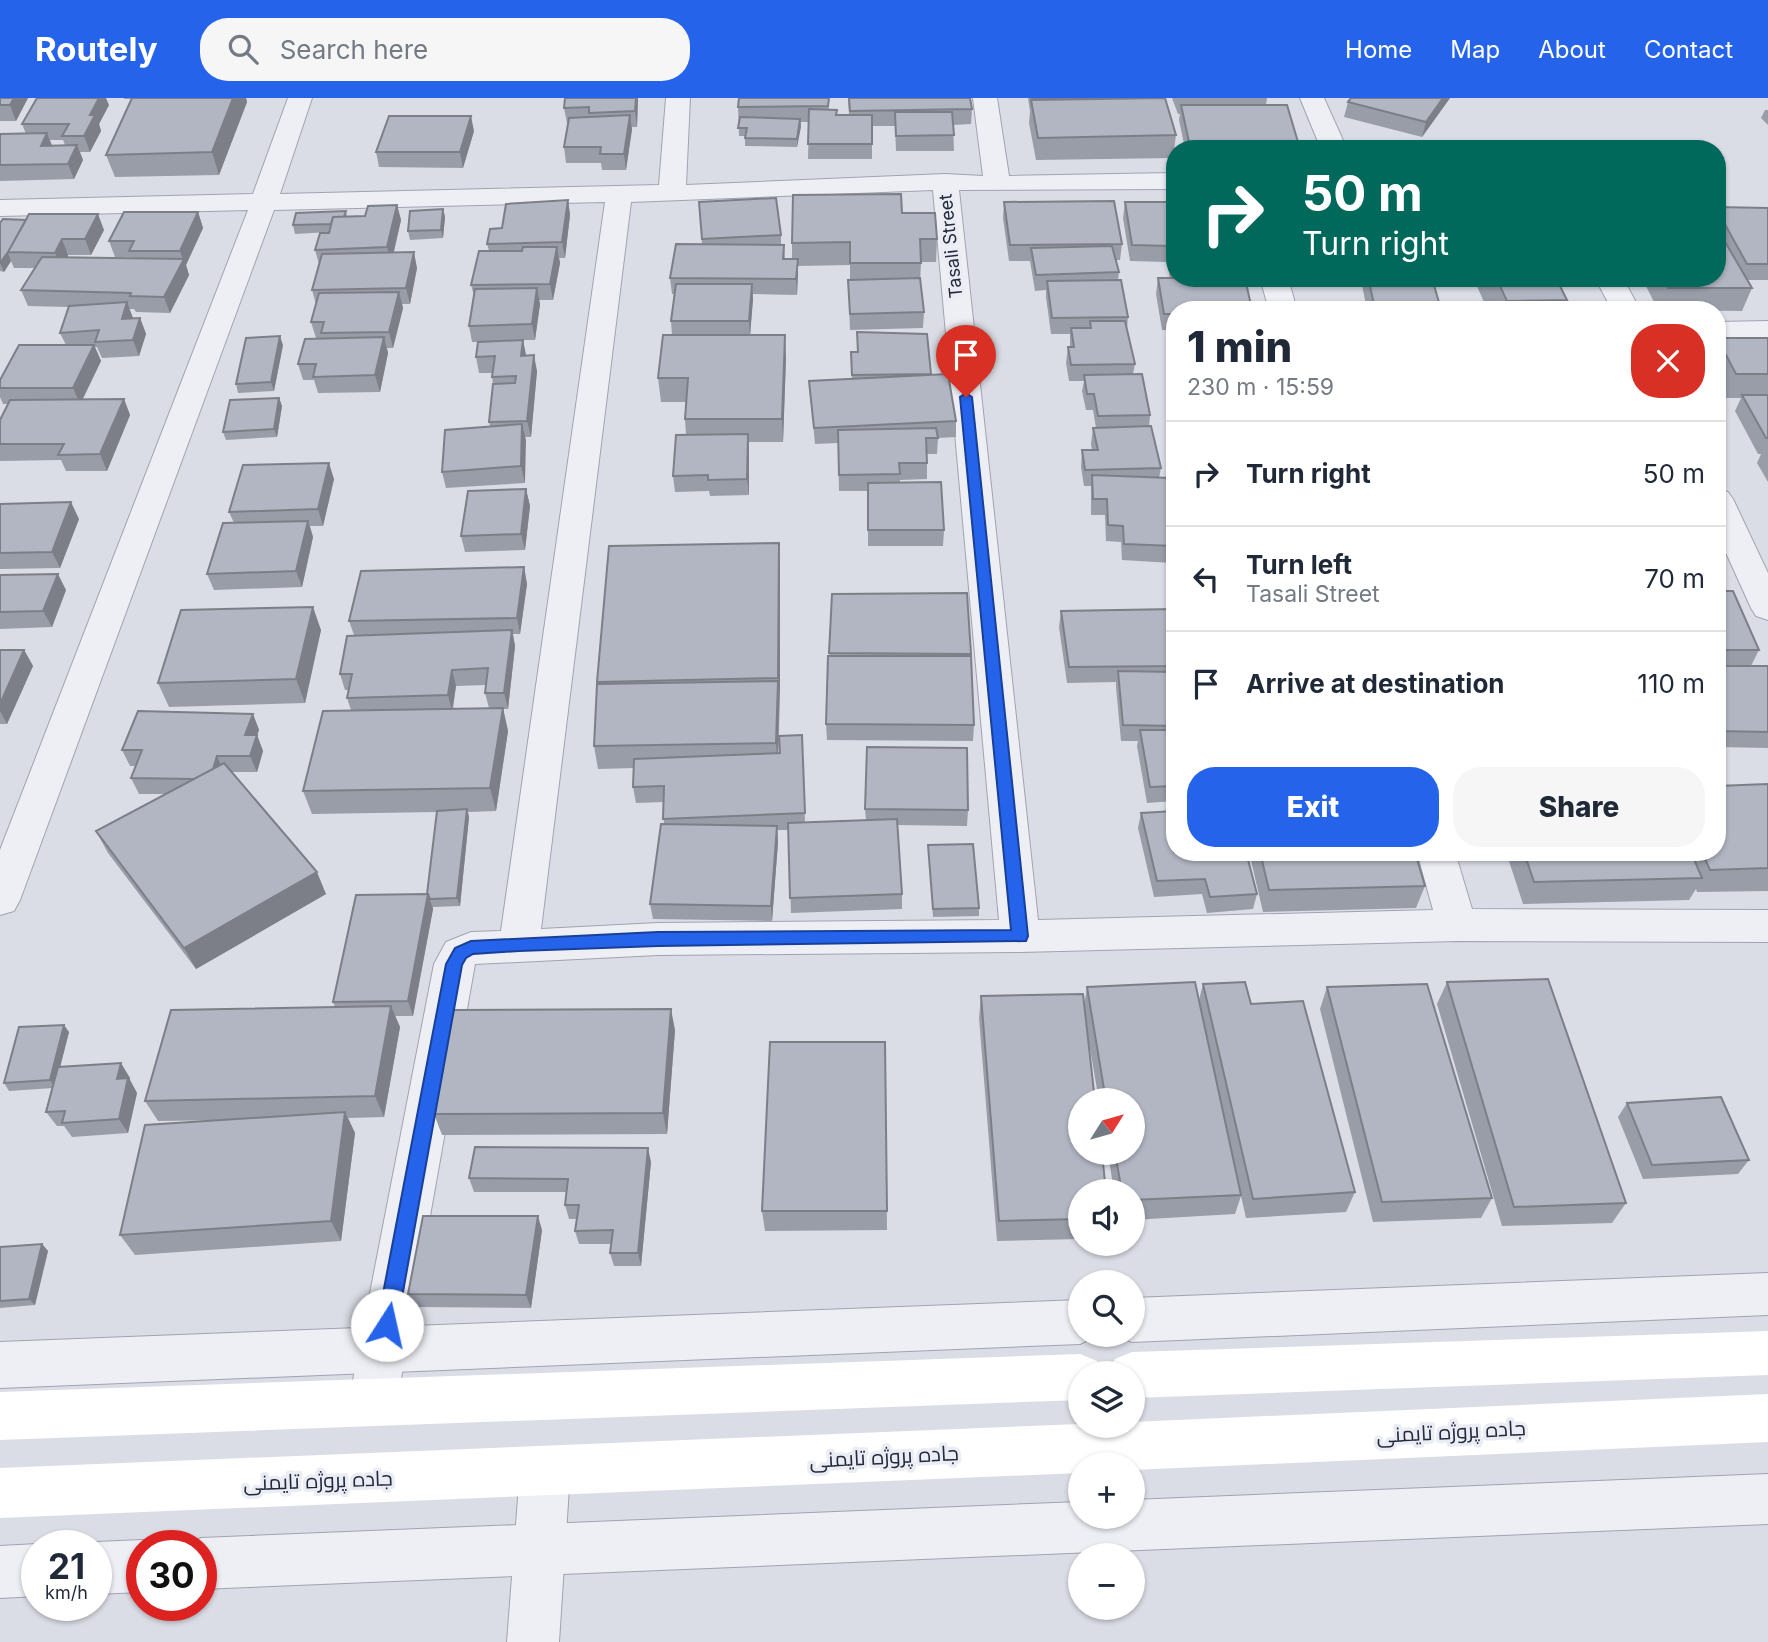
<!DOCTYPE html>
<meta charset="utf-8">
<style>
:root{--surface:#fff;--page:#f6f6f7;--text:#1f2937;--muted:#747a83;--line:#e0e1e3;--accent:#2563eb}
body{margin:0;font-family:Inter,Cairo,sans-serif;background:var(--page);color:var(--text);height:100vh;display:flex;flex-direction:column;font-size:26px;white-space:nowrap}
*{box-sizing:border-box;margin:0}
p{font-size:23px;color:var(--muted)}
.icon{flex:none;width:38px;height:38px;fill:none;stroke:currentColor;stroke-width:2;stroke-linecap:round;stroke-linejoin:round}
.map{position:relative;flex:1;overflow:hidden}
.side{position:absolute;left:1166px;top:203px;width:560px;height:560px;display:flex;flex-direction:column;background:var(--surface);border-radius:28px;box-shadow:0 2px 5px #0004}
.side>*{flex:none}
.banner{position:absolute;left:1166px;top:42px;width:560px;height:147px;border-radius:28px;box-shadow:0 2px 5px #0004;background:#00695c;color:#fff;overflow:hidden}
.needle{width:46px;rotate:53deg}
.buttons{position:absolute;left:1068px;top:990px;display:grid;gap:14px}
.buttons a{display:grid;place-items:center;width:77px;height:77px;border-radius:50%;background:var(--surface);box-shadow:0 2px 5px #0004;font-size:35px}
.speed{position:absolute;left:21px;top:1432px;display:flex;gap:14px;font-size:35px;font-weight:700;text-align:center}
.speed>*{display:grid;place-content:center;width:91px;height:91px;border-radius:50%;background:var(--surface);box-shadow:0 2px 5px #0004;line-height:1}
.speed small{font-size:18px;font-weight:400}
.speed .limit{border:10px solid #d22;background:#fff;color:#111}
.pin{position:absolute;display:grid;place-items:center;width:60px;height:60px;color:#fff;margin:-72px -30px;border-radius:50% 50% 50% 0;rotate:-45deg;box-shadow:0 0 7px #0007}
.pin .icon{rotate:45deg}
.me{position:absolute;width:77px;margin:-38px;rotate:10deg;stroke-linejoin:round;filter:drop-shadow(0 0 5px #0008)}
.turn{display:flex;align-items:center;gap:24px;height:147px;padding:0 21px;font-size:32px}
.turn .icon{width:91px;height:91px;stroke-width:2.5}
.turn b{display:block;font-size:49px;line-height:60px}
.round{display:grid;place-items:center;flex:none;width:74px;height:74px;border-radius:28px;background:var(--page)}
.headline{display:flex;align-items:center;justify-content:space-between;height:119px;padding:0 21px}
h1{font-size:42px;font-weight:800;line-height:52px}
.action{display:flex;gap:14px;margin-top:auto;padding:14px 21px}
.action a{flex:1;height:80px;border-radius:28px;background:var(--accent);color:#fff;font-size:28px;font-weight:800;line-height:80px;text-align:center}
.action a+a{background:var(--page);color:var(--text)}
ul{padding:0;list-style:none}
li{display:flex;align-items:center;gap:21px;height:105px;padding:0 21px;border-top:2px solid var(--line)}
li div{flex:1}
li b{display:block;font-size:26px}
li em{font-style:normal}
header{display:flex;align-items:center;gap:42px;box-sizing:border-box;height:98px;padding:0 35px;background:var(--accent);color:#fff}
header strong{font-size:33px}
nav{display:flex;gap:38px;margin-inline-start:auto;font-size:24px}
.search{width:490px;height:63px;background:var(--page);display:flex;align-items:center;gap:18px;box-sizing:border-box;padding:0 24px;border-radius:28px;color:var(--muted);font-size:26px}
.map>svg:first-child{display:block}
</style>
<header>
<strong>Routely</strong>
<div class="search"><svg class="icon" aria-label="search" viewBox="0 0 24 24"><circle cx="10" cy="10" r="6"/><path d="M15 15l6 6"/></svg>Search here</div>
<nav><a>Home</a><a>Map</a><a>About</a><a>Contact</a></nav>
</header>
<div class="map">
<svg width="1768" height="1544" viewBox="0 0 1768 1544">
<rect width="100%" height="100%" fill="#dbdde6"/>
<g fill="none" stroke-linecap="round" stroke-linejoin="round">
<g stroke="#a0a3b0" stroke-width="2">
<path id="minor" d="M288,0H312L280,96L659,87L666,0H690L686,87L945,76L983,78L973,0H997L1009,78L1174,75V91L959,92L1038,822L1433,812L1417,754H1455L1472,811L1768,812V844L1457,843L1020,854L658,857L475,866L397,1303L390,1319L373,1326L356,1319L349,1303L434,866L446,844L471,834L501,833L605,104L274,112L20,802L14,813L0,817V752L248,112L0,118V102L253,96ZM933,92L999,822L658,825L541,831L631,104Z
M1300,0H1324L1347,51H1321Z
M1260,180H1288L1297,212H1269Z
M1595,180H1623L1640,212H1612Z
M1768,223V241L1717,242V224Z
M1717,391L1728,394L1733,401L1768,475V522L1756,518L1751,510L1717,435Z
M545,1349L562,1357L570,1374L559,1544H507L520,1374L528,1357Z"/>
</g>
<g stroke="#a0a3b0" stroke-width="2">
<path id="tertiary" d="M1768,1175V1217L1132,1244L1115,1237H1132V1200Z
M1080,1202V1237H1097L1080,1246L0,1290V1244Z
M1768,1376V1426L201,1491V1447H185L201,1440L1080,1404V1419H1132V1402Z
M142,1442L154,1447H142V1494L96,1496V1447H89L96,1444Z
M37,1446V1498L0,1500V1448Z"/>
</g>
<use href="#minor" fill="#eeeff4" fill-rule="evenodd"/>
<use href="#tertiary" fill="#eeeff4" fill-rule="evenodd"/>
<path fill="#fff" fill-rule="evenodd" d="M1768,1233V1277L1132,1300V1276H1109L1115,1261L1132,1254Z
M1080,1256L1097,1263L1102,1276H1080V1302L0,1342V1294Z
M1768,1296V1344L1132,1372V1367H1080V1375L0,1420V1370L1080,1326L1132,1328V1324Z"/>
</g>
<path fill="#999da8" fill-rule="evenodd" d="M0,0H28L16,23H0Z
M124,0H246L247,4L219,77L115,79L106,57L132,1H124Z
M565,0H638L637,29H632L626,72H602L601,65H566L564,49L568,25H567L564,10Z
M829,0V12L837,17H849L848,0H970L972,11L971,26L953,27L954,53H896L895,28H872V61H808L809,24H801L797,49L745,48V38H739L738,9Z
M1028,0H1165L1176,37L1173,60L1036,62L1029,25L1030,13Z
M1172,0H1267L1266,7L1298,44L1297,51H1185L1179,22L1180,16H1178Z
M1450,0L1422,39L1344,19L1348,4Z
M109,7L99,26L101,33L90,54H80L83,62L74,81L0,83V36H26L22,26ZM50,42H63L65,47H52Z
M1765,12H1768V27L1761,20Z
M474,33L463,70L379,69L376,54Z
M568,102L570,117L565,160H559L560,165L553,202H539L540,206L535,242H523L526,257L537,273L531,339H525V385L446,390L442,374L490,328L489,324L493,286L492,279V275H479L476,259L478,244H472L469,228L474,198L471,187L489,153L487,146L502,130Z
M699,104L781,137V147H784L785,161H792V145L902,115L937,141L936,164H921L920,186L924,214L923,230L850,232L848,182H850V167L798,168L797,197L753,196L750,237L786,260L783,344H749V397L710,398L709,393L675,394L673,378L686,337L685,321L686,304H661L658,280L672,237L671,223L674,196H672L670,180L702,146Z
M1004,104L1122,146L1120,162H1116L1119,174L1118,182L1128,219L1127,231L1135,266L1133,276L1150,317L1149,329L1161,370L1159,380L1174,442V451L1172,465L1122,462L1121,444L1106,443L1105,417H1091V388H1084L1081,369L1082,352H1092L1091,346L1093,330H1096L1093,312H1086L1082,293L1084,283H1069L1066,265L1068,249H1070V236H1051L1046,199V192L1035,193L1030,163H1009L1003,120Z
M1125,104H1174V253H1172L1169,238L1170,232H1162L1156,196L1158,180H1170L1167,164L1130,163L1123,120Z
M397,107L401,122L394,154L417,170L410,206H402L403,210L393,250H387L388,255L380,294L318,295L314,282H303L298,266L316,240L311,224L316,206L312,192L319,166L315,152L329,134L295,136L293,127L346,113L347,119L365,118Z
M1717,109L1768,110V182H1748L1752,190L1742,213L1658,212L1642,180H1717Z
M443,111L445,119L443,140L410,142L408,133Z
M198,114L203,130L186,167L189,177L170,215L136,214L134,211H129L133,220H140L146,236L139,258L102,260L97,249H95L101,263L83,301H124L130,317L107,373H66L61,362L0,363V346L8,306H3L0,299V282L66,247L60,235L69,209L28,208L21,192L34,170H14L11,163L4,174L0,173V125L104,132L91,157H68V159L132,160V159H115L109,143Z
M1347,180H1432L1440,208L1439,212H1367L1362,187V184H1348Z
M1478,180H1556L1567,202L1564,212H1498L1495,204H1484L1476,186Z
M857,234L927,236L931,277L956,323V339L938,340L937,356H927V381L900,382V384L944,432L943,448H868V393H839L838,345L815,346L809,283L852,281L851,254H857Z
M1717,240H1768V384L1757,365L1761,356H1758L1735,313L1741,300H1725L1717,283Z
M283,247L274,293L238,295L236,286Z
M279,300L282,308L277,339L226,342L223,334Z
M334,381L323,428H310L313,439L302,489L214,492L207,476L234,425L229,414Z
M526,391L530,408L525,452L465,454L461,438Z
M0,406L79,421L60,470L0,471Z
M779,445L780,468V603L778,655L802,637L805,725L866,722L865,711L968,712L967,728L897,727L902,796V811L791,815L788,732H777L778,744L772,823L653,821L650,806L664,726L663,704L636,705L633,689L634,670L598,671L594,648L597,584Z
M524,469L527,486L520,536H513L515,548L508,611H503L508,633L496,713L468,714L469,719L460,808L433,809V811L413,918H395L400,929L384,1019L348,1020L355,1035L341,1143L135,1157L120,1137L227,1022L158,1023L145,1003L335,909L333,904L427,796L437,714L312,716L303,693L351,612L347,600L348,592H345L340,576L354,537L349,523ZM486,587L485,595L489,610L453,611L456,588Z
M0,477L66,492L52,529L0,531Z
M1717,493L1759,552L1751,568H1768V650L1717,649Z
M832,496L971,556L974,627L973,643L827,642L826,626Z
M1174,511V703L1147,705L1137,648L1138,643H1121L1116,589V584L1067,585L1059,529L1061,513Z
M321,532L305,605L169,609L158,585Z
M0,552H24L33,568L7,626H0Z
M253,616L259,632L257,637L263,653L257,674H231L326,796L196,871L108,755L96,733L165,696H139L131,680L136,668H130L122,652Z
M1768,686V793L1697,794L1696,791L1689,802L1523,806L1506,754H1717Z
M1141,715L1257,796L1253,811L1207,815L1202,796L1154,799L1138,730Z
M928,747L979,810V818L933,819Z
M1249,754H1415L1425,788L1416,810L1263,814Z
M1447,884L1626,1105L1612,1125L1502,1128L1437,906Z
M1203,886L1251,906L1355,1094L1346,1114L1246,1120L1241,1098L1235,1116L1132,1122V1094H1114L1108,1055H1132V1003H1099L1086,927L1080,1094V1141L997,1143L979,920L981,898L1084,908L1087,889L1199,902Z
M1327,889L1492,1100L1481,1120L1373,1124L1320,911Z
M675,932L667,1036L442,1037L434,1016Z
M69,934L60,969L130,980V982L137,995L128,1035L72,1039L64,1028H57L46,1014L53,990L9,993L4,985Z
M885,944L887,1132L765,1133L762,1113Z
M1627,1005L1749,1062L1738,1076L1643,1081L1618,1019Z
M651,1064L641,1168H614L610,1155L611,1146H579L575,1133L577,1121H569L565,1107L567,1094H474L469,1080Z
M542,1132L531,1210L415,1209L408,1196Z
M42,1146L48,1153L35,1207L0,1210V1149Z"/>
<path fill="#7d7f88" d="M14,0H28L16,23L10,7Z
M99,0H106L109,7L99,26L101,33L90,54L84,38L90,17Z
M233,0H246L247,4L219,77L212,54Z
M636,0H638L637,29L635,13Z
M1443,0H1450L1422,39L1426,24Z
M630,17L632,32L626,72L624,56Z
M471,18L474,33L463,70L460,54Z
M800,21L801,29L797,49V41Z
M47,35L53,51L41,48Z
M77,47L83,62L74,81L68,66Z
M568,102L570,117L565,160L562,144Z
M397,107L401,122L391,165L387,149Z
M443,111L445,119L443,140L441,132Z
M198,114L203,130L186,167L189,177L170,215L164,199L183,162L180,153Z
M98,116L104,132L91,157L85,141Z
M62,141L68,157L62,170L55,155Z
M557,149L560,165L553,202L550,186Z
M414,154L417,170L410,206L406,190Z
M8,155L11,163L4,174L0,165Z
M798,161V177L797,197L796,181Z
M752,186L753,202L750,239L749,223Z
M537,190L540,206L535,242L532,226Z
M399,194L403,210L393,250L389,234Z
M127,204L133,220L122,221Z
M140,220L146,236L139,258L133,242Z
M785,237L786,260L783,344L782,321Z
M280,238L283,247L274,293L271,284Z
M384,239L388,255L380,294L375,277Z
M523,242L526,258H521Z
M94,247L101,263L80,306L73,290Z
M534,257L537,273L531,339L527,323Z
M279,300L282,308L277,339L274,331Z
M124,301L130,317L107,373L100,356Z
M522,326L526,342L525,385L521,368Z
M748,336L749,352V397L747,381Z
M329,365L334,381L323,428L318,411Z
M526,391L530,408L525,452L521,436Z
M71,404L79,421L60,470L52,454Z
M308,423L313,439L302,489L296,473Z
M779,445L780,468V603L778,580Z
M524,469L527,486L520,536L517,520Z
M58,476L66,492L52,529L43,513Z
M313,509L321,532L305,605L296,581Z
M512,532L515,548L508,611L504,595Z
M24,552L33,568L7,626L0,613V606Z
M452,572L456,588L452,613L448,597Z
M778,583L779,606L778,668L776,645Z
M503,610L508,633L496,713L490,690Z
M253,616L259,632L257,637L263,653L257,674L250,658L245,637Z
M217,658L224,674L209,681Z
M467,711L469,719L460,808L457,800Z
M777,728L778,744L772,823L771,808Z
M317,774L326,796L196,871L184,850Z
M428,796L433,811L413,918L408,903Z
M391,908L400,929L384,1019L375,998Z
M671,911L675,932L667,1036L663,1015Z
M64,927L69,934L55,989L50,982Z
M121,965L130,980V982L137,995L128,1035L119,1021L117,981Z
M345,1014L355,1035L341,1143L331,1123Z
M648,1050L651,1064L641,1168L638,1155Z
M538,1118L542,1132L531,1210L526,1197Z
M42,1146L48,1153L35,1207L29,1201Z"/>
<path fill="#b2b6c3" stroke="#7d7f88" stroke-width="2" d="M0,0H14L10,7H0Z
M37,0H99L90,17H95L84,38H62L69,26H22Z
M132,0H233L212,54L106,57Z
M565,0H636L635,13L589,15V9L564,10Z
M739,0H829L828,8L738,9Z
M849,0H970L972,11L850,13Z
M1032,0H1152L1032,2Z
M1165,0L1176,37L1038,40L1031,2Z
M1351,0H1443L1426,24L1348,4Z
M1181,7H1287L1298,44H1189Z
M809,11L837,12L836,17H872V46H808Z
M895,14H952L954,37L896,38Z
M630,17L624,56H600L601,49H564L569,20Z
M389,18H471L460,54H376Z
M740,19L800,21L797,41L745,40L747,30H738Z
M47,35L41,48L77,47L68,66L0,67V36Z
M901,96L902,115H935L937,141H920L921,165H850V144L792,145L793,97Z
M776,100L781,137L702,141L699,104Z
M568,102L562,144L487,146L490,131L502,130L506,106Z
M1114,103L1122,146L1010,147L1004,104Z
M1125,104H1174V166H1173L1170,148L1132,147Z
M397,107L387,149L315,152L320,135H329L333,119L365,118L368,108Z
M1717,109L1768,110V166H1747L1717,112Z
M443,111L441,132L408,133L410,113Z
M346,113L344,119H333L331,126L293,127L296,115Z
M124,114H198L180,153H129L134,143H109Z
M29,116H98L85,141H62L55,155L8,154Z
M3,121L26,122L8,154L0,165V125Z
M1717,130L1752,190H1668L1663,180H1717Z
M676,146L784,147L783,161H798L796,181L670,180Z
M1112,148L1119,174L1036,177L1031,150Z
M523,149H557L550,186L471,187L479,153H522Z
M414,154L406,190L312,192L322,156Z
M42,159L184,161L164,199L130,198L131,195L21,192Z
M920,180L924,214L850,216L848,182Z
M1158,180H1245L1252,212H1174V216H1164Z
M1368,180H1432L1440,208L1374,206Z
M1486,180H1556L1567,202L1507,203L1500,188H1489Z
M1121,182L1128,219L1052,220L1047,183Z
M676,186H752L749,223H671Z
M537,190L532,226L469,228L475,191Z
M399,194L389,234L321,235L324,224H311L319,195Z
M127,204L122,221L140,220L133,242L95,244L99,232L60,235L69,208Z
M1171,222H1174V237Z
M1090,223H1125L1135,266L1071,267L1068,249H1074L1071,230H1091Z
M857,234L927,236L931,276L852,277L851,254H858Z
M663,237H785L782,321H685L688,280H658Z
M280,238L271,284L236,286L246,240Z
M384,239L375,277L313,279L316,266H298L305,241Z
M1717,240H1768V276H1736Z
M523,242L521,258L534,257L527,323L489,324L493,286L515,285L516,278L492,279L495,258L476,259L478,244Z
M19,247H94L73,290H0V282Z
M948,276L956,323L814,330L809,283Z
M1142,276L1150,317L1098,318L1094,296H1087L1084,277Z
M1742,297H1768V340H1766Z
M279,300L274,331L223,334L230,302Z
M124,301L100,356L58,357L64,346H0V322L10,302Z
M522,326L521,368L442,374L445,332Z
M1151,328L1161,370L1085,372L1082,352H1098L1093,330Z
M936,330L938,340H926L927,365H899L900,376L839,377L838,332Z
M748,336L747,381L708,382V377L673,378L676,337Z
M329,365L318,411L229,414L243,367Z
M1092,377L1170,380L1174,448L1124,446L1123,428L1108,427L1107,401H1093Z
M941,384L944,432H868V385Z
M526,391L521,436L461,438L468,393Z
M71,404L52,454L0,455V406Z
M308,423L296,473L207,476L223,425Z
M779,445L778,580L597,584L609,448Z
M524,469L517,520L349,523L361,473Z
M58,476L43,513L0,514V477Z
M1717,493H1733L1759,552H1717Z
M967,495L971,556L829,555L832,496Z
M313,509L296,581L158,585L181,512Z
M1174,511V568L1069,569L1061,513Z
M512,532L504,595H485L488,570L452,572L448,597L347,600L352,576H340L347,538Z
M0,552H24L0,606Z
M828,558H971L974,627L826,626Z
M1717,568H1768V634L1717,633Z
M1118,573L1174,574V628L1123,627Z
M778,583L776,645L594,648L597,586Z
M503,610L490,690L303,693L323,613Z
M138,613L253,616L245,637H257L250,658H217L213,671L194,681L131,680L142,652H122Z
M1140,632H1174V688L1150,689Z
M802,637L805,715L663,721L664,688L633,689L634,661L780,655L779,638Z
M867,649L967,650L968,712L865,711Z
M224,665L317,774L184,850L96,733Z
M1768,686V770L1710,772L1702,754H1717V688Z
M467,711L457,800L430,801L428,796H427L437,713Z
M1174,713V754H1246L1257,796L1210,799L1205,781L1157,783L1141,715Z
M897,721L902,796L790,800L788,725Z
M661,726L777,728L771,808L650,806Z
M973,746L979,810L933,811L928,747Z
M1260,754H1415L1425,788L1269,792Z
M1524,754H1691L1702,780L1534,784Z
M428,796L408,903L333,904L356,797Z
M1548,881L1626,1105L1514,1109L1447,884Z
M1195,884L1241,1097L1132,1102V1094H1122L1115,1055H1132V1003H1106L1087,889Z
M1245,884L1251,906L1303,903L1355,1094L1253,1101L1203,886Z
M1427,886L1492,1100L1382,1104L1327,889Z
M1083,896L1095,1003H1080V1055H1102L1106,1094H1080V1121L999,1123L981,898Z
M391,908L375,998L145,1003L171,912Z
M671,911L663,1015L434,1016L453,912Z
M64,927L50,982L4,985L19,929Z
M770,944H885L887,1113H762Z
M121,965L117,981L128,980L119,1021L62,1025L65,1013L46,1014L58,969Z
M1721,999L1749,1062L1652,1067L1627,1005Z
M345,1014L331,1123L120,1137L145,1027Z
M475,1049L648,1050L638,1155H610L613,1132L575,1133L579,1107H565L568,1081L469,1080Z
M423,1118H538L526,1197L408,1196Z
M42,1146L29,1201L0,1203V1149Z"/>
<path fill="#2563eb" stroke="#184099" stroke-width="2" d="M966,295L972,299L1028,838L1026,843L658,848L519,853L473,856L466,860L462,867L397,1227L394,1233L387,1236L380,1233L377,1227L446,866L455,850L471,843L658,834L1011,832L960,299Z"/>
<g text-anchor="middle" stroke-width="7" stroke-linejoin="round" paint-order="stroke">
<g font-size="18" fill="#24293d" stroke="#eaedf4">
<text transform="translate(951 148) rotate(-96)" y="6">Tasali Street</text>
</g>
<g font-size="21" fill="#24293d" stroke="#eaedf4">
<text transform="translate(1451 1334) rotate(-3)" y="7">جاده پروژه تایمنی</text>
<text transform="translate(884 1359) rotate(-3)" y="7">جاده پروژه تایمنی</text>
<text transform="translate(318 1383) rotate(-2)" y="7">جاده پروژه تایمنی</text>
</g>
</g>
</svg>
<div class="buttons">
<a><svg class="needle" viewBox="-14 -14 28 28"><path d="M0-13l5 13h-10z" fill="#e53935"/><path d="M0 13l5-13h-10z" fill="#747a83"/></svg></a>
<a><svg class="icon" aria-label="sound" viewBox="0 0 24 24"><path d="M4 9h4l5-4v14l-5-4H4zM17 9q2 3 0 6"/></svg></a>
<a><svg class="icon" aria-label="search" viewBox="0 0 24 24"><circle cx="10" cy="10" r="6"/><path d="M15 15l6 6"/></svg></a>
<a><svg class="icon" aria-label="layers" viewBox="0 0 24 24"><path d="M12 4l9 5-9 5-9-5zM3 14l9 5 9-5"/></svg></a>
<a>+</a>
<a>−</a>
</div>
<div class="speed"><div>21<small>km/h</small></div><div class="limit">30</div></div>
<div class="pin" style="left:966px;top:299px;background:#d93025"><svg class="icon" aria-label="arrive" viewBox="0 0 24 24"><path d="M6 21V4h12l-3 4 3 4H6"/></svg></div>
<svg class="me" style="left:387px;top:1227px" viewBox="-20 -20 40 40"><circle r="19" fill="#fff"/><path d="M0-13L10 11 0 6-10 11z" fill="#2563eb"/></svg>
<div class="banner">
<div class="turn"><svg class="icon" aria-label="right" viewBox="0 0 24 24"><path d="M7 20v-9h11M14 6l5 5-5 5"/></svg><div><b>50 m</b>Turn right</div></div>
</div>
<section class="side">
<div class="headline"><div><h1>1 min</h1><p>230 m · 15:59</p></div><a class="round" style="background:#d93025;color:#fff"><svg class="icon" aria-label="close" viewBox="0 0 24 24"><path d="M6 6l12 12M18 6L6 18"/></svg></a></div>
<ul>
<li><svg class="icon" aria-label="right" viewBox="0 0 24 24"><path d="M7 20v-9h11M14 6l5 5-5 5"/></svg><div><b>Turn right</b></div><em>50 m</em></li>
<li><svg class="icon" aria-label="left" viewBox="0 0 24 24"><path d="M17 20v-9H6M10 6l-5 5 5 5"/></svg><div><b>Turn left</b><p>Tasali Street</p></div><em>70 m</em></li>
<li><svg class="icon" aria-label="arrive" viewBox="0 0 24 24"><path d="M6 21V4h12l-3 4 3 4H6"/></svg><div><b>Arrive at destination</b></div><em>110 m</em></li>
</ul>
<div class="action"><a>Exit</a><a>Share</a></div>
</section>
</div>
